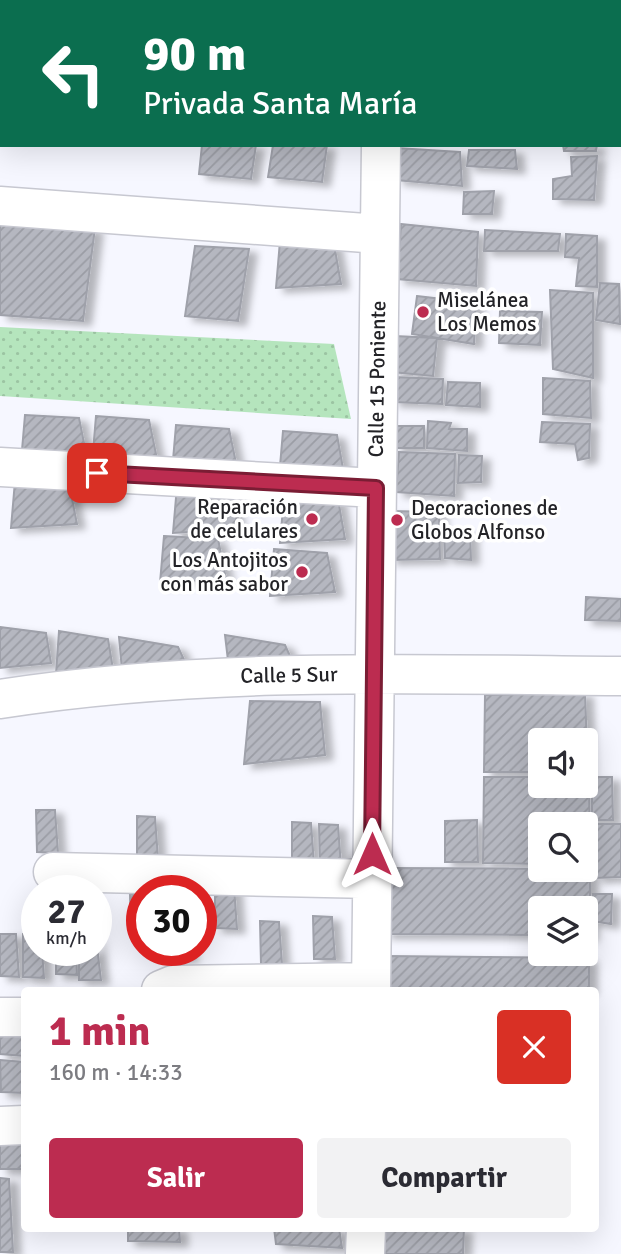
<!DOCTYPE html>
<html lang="es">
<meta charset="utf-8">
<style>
:root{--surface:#fff;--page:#f2f2f3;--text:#2b2b33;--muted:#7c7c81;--accent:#bc2c50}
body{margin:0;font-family:Signika,sans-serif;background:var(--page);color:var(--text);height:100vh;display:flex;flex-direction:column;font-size:26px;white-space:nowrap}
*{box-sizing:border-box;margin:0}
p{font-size:23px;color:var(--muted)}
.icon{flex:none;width:38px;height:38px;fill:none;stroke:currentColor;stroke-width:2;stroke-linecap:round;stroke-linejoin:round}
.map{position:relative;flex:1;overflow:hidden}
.sheet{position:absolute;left:21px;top:987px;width:578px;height:245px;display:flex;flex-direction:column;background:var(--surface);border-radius:7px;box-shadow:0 7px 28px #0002}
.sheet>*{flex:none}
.banner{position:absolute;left:0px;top:0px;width:621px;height:147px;box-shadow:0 7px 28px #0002;background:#0b6e4f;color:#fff;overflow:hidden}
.controls{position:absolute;left:528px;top:728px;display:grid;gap:14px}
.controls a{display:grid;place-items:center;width:70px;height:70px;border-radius:7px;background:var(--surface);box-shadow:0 7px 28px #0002;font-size:35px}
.speed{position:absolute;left:21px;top:875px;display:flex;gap:14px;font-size:35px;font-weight:700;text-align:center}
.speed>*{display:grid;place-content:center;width:91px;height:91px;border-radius:50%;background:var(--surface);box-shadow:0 7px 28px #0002;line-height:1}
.speed small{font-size:18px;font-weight:400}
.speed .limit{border:10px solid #d22;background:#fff;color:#111}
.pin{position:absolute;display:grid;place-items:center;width:60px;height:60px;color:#fff;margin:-30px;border-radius:14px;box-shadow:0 4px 10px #0006}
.me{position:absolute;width:77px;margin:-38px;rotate:0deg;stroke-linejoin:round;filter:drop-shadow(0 0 5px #0008)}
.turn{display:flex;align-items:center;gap:24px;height:147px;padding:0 28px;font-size:32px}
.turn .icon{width:91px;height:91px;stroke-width:2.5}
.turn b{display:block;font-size:49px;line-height:60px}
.round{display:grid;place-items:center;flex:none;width:74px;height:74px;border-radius:7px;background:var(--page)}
.headline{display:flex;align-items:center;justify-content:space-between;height:119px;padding:0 28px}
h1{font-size:42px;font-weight:700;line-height:52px;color:var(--accent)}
.action{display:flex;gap:14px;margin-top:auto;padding:14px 28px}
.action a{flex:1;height:80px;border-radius:7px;background:var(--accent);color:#fff;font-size:28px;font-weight:700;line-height:80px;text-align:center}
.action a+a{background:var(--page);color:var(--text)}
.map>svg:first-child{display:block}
</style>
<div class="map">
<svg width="621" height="1254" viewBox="0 0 621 1254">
<defs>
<pattern id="grass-dots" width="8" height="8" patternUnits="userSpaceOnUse" patternTransform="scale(1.75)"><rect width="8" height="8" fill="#b5e5bd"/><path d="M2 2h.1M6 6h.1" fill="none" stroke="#9bc4a2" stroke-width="1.8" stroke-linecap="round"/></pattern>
<pattern id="building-hatch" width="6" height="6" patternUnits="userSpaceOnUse" patternTransform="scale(1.75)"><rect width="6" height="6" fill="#b5b7c0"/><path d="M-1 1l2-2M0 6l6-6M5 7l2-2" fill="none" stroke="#9b9da5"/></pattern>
<filter id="shadow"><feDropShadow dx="8" dy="4.5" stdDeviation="3.5" flood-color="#0004"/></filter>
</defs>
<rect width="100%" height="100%" fill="#f6f7ff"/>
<path fill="url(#grass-dots)" d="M0,327L334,344L351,419L0,396Z"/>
<path fill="url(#building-hatch)" stroke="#9fa1aa" stroke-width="2" filter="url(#shadow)" d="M0,0H81L2,2V61Z
M400,0H498L400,2Z
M202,145H256L251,179L199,174Z
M273,145H327L322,182L268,177Z
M563,145H597L596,151H564Z
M396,148L460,152L462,186L396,180Z
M469,150H515L517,169L467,166Z
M597,156L594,200L553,199V179L572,176L571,157Z
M494,191L492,214H463L464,192Z
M0,219L95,228L83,321L0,315Z
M401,224L478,232L476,286L397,279Z
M485,230L560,234L558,251H484Z
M566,234L597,236V287L576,286L579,258L565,257Z
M280,241L334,244L341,284L276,288Z
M195,246L249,249L238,321L185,316Z
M600,283L619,284L620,324L596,320Z
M550,290L593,293V378L553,369Z
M417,296L476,303L474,344L412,334Z
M500,311L542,312L540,345L499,343Z
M394,336L437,338L433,376L392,372Z
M393,377L443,379L442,404L392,402Z
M543,378L590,381L591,418L543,414Z
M448,382L480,383V407L446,405Z
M25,415L79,418L87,458L21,462Z
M96,416L149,420L157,459L92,463Z
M428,421L451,423L449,429H467V451L427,448Z
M542,422L590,424L589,458L578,460L575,444L540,442Z
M176,425L229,429L237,468L172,472Z
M395,426H424V448H394Z
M283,431L337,435L344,474L279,478Z
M399,452L455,454L454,496L396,492Z
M459,455L482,456L481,482L458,483Z
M15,481L69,484L77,524L11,528Z
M177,486L231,489L238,529L173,533Z
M284,496L338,499L345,539L280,543Z
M390,511L439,512L440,559L389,560Z
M470,531L471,560L445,558L444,532Z
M164,536L218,539L226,579L160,583Z
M274,549L327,553L335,592L270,596Z
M586,597L621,599V621L585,620Z
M0,627L46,633L51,663L0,668Z
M59,631L108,639L113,669L56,674Z
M225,635L285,645L294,665L229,669Z
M119,637L178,647L187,666L122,670Z
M585,693L588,773L586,740H541V772H484L485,695Z
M250,701L320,702L325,755L244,764Z
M484,777H541V786H586V778H589L590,864H586V824H541V864L483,863Z
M592,777H612L613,820H592Z
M36,810H55L58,853L37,852Z
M137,816L155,817L158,859H137Z
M477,820L478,862H445V821Z
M292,822L311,823L314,865L292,864Z
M319,824L338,825L341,867H320Z
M596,824H621V877L595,878Z
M388,868L590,869V936H586V908H541V935L384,934Z
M215,886H234L237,929L215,928Z
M130,894L142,895V937L131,936Z
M593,894H612L611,924L592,921Z
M313,916L332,917L335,959H314Z
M260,921L279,922L282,964H261Z
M0,934H16L19,977L0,976Z
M23,934L37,935V950H42L44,978L23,977Z
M96,938L101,980H79V950H96Z
M56,950H76L77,975L56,974Z
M169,950H189L190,957H169Z
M386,956L589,958V990H384Z
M0,1023L24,1025V1056L0,1054Z
M0,1060L24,1062V1093L1,1092Z
M0,1128L24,1130V1169H0Z
M0,1178L9,1179L13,1252H0Z
M128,1228H179L180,1242L128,1241Z
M274,1228H339L342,1248L276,1244Z
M383,1228H464L463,1254H382Z"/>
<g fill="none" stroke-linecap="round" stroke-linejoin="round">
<g stroke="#c7c8d1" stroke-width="41">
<path id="minor" d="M386,2V0
M0,76H2
M0,206L379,234
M0,467L376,488
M0,699C205,667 414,674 621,676
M53,872L372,879
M161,990L173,985L371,982
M371,990L381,145
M0,1017H24
M0,1126L24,1125
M365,1254L366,1228"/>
</g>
<use href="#minor" stroke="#fff" stroke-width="38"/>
</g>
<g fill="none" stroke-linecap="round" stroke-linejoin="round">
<g stroke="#7a1d34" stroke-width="18">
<path id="route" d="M97,473L376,488L372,854"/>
</g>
<use href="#route" stroke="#bc2c50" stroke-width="12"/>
</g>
<g fill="#bc2c50" stroke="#fff" stroke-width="2.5">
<circle cx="423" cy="312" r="7"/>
<circle cx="312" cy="519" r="7"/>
<circle cx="397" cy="520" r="7"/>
<circle cx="302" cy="572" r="7"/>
</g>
<g text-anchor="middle" stroke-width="7" stroke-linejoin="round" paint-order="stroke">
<g font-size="21" fill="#232327" stroke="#fff" text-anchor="start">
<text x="437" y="307">Miselánea<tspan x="437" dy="24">Los Memos</tspan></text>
<text x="298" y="514" text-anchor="end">Reparación<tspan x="298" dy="24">de celulares</tspan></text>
<text x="411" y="515">Decoraciones de<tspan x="411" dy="24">Globos Alfonso</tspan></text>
<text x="288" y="567" text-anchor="end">Los Antojitos<tspan x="288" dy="24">con más sabor</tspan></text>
</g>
<g font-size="21" fill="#232327" stroke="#fff">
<text transform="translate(377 379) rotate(-89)" y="7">Calle 15 Poniente</text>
<text transform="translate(289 675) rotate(-1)" y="7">Calle 5 Sur</text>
</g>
</g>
</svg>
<div class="controls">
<a><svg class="icon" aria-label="sound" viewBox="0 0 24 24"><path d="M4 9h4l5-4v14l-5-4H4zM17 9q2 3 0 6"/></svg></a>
<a><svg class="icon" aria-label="search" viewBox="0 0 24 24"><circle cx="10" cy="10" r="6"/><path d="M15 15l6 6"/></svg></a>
<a><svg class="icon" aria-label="layers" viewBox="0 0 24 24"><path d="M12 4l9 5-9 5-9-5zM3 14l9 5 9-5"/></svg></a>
</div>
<div class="speed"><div>27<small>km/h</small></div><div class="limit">30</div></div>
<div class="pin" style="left:97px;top:473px;background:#d93025"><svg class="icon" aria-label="arrive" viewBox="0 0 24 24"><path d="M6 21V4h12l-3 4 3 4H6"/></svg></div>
<svg class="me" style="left:372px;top:854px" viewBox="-20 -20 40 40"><path d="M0-17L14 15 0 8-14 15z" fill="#bc2c50" stroke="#fff" stroke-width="4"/></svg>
<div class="banner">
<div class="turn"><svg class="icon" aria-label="left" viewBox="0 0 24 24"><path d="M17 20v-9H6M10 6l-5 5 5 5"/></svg><div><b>90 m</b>Privada Santa María</div></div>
</div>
<section class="sheet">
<div class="headline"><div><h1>1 min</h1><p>160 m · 14:33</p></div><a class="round" style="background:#d93025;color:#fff"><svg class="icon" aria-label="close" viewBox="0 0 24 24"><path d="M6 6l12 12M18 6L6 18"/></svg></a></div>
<div class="action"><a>Salir</a><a>Compartir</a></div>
</section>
</div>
